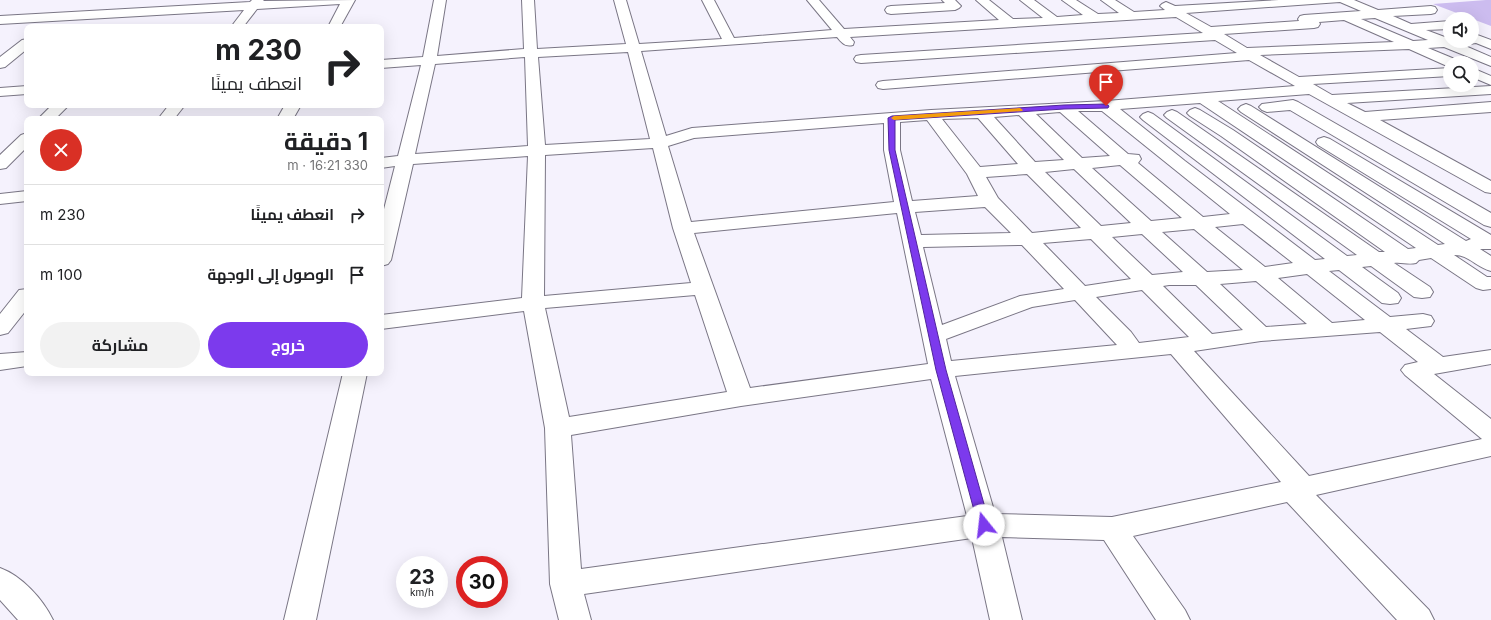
<!DOCTYPE html>
<html lang="ar">
<meta charset="utf-8">
<style>
:root{--surface:#fff;--page:#f2f2f2;--text:#202124;--muted:#757577;--line:#e0e0e0;--accent:#7c3aed}
body{margin:0;font-family:Inter,Cairo,sans-serif;background:var(--page);color:var(--text);direction:rtl;height:100vh;display:flex;flex-direction:column;font-size:15px;white-space:nowrap}
*{box-sizing:border-box;margin:0}
p{font-size:13px;color:var(--muted)}
.icon{flex:none;width:22px;height:22px;fill:none;stroke:currentColor;stroke-width:2;stroke-linecap:round;stroke-linejoin:round}
.map{position:relative;flex:1;overflow:hidden;direction:ltr}
.panel{position:absolute;left:24px;top:116px;width:360px;height:260px;display:flex;flex-direction:column;background:var(--surface);border-radius:8px;box-shadow:0 4px 16px #0002;direction:rtl}
.panel>*{flex:none}
.top-card{position:absolute;left:24px;top:24px;width:360px;height:84px;border-radius:8px;box-shadow:0 4px 16px #0002;direction:rtl;background:#fff;color:var(--text);overflow:hidden}
.tools{position:absolute;left:1443px;top:12px;display:grid;gap:8px}
.tools a{display:grid;place-items:center;width:36px;height:36px;border-radius:50%;background:var(--surface);box-shadow:0 4px 16px #0002;font-size:20px}
.speed{position:absolute;left:396px;top:556px;display:flex;gap:8px;font-size:20px;font-weight:700;text-align:center}
.speed>*{display:grid;place-content:center;width:52px;height:52px;border-radius:50%;background:var(--surface);box-shadow:0 4px 16px #0002;line-height:1}
.speed small{font-size:10px;font-weight:400}
.speed .limit{border:6px solid #d22;background:#fff;color:#111}
.pin{position:absolute;display:grid;place-items:center;width:34px;height:34px;color:#fff;margin:-41px -17px;border-radius:50% 50% 50% 0;rotate:-45deg;box-shadow:0 0 4px #0007}
.pin .icon{rotate:45deg}
.me{position:absolute;width:44px;margin:-22px;rotate:344deg;stroke-linejoin:round;filter:drop-shadow(0 0 3px #0008)}
.turn{display:flex;align-items:center;gap:14px;height:84px;padding:0 16px;font-size:18px}
.turn .icon{width:52px;height:52px;stroke-width:2.5}
.turn b{display:block;font-size:28px;line-height:34px}
.round{display:grid;place-items:center;flex:none;width:42px;height:42px;border-radius:21px;background:var(--page)}
.head{display:flex;align-items:center;justify-content:space-between;height:68px;padding:0 16px}
h1{font-size:24px;font-weight:700;line-height:30px}
.button{display:flex;gap:8px;margin-top:auto;padding:8px 16px}
.button a{flex:1;height:46px;border-radius:24px;background:var(--accent);color:#fff;font-size:16px;font-weight:700;line-height:46px;text-align:center}
.button a+a{background:var(--page);color:var(--text)}
ul{padding:0;list-style:none}
li{display:flex;align-items:center;gap:12px;height:60px;padding:0 16px;border-top:1px solid var(--line)}
li div{flex:1}
li b{display:block;font-size:15px}
li em{font-style:normal}
.map>svg:first-child{display:block}
</style>
<div class="map">
<svg width="1491" height="620" viewBox="0 0 1491 620">
<rect width="100%" height="100%" fill="#f5f2fd"/>
<path fill="#ccbcef" d="M1491,0V26L1433,4L1486,0Z"/>
<g fill="none" stroke-linecap="round" stroke-linejoin="round">
<g stroke="#7a7685" stroke-width="2">
<path id="minor" d="M252,0H264L263,1L355,0L340,27H328L340,4L257,9L243,27H231L244,10L0,24V16L250,2Z
M434,0H446L437,56L524,49L522,0H534L537,49L626,44L614,0H626L639,44L722,39L702,0H714L734,38L832,30L807,0H819L844,29L999,20L976,0H989L1013,19L1043,18L1020,0H1034L1057,17L1083,15L1062,0H1076L1098,14L1119,13L1101,0H1115L1134,12L1165,10L1160,6L1162,4L1166,2L1175,6L1279,0H1354L1378,10L1431,6L1435,7L1437,10L1435,13L1431,14L1393,16L1411,24L1450,21V29L1426,30L1450,39V41H1472V33L1491,40V49L1476,43L1463,45L1491,57V66L1444,47L1428,48L1457,60L1459,63H1450V67L1447,66L1409,49L1260,55L1299,77L1450,68V76L1313,84L1332,95L1491,86V94L1347,103L1365,112L1491,102V112L1380,120L1491,181V193L1485,192L1309,94L1218,101L1438,245L1445,244L1241,112L1238,109L1241,106L1246,104L1251,106L1466,241L1471,239L1318,145L1316,142L1318,139L1324,137L1330,139L1491,235V249H1480L1491,256V271C1478,268 1467,254 1454,255L1487,277H1491V289L1483,290L1476,288L1431,258L1419,260L1416,263C1408,265 1402,262 1394,263L1430,287L1433,292L1430,297L1422,298L1414,297L1371,266L1362,267L1398,293L1401,298L1398,303L1390,304L1382,303L1339,270L1329,271L1390,317L1423,314L1431,316L1434,321L1431,326L1406,329L1443,357L1491,350V364L1434,374L1491,419V456L1316,495L1429,610L1434,620H1397L1287,502L1133,536L1185,610L1190,620H1156L1104,540L1002,537L1022,620H990L972,538L584,594L591,620H559L550,584L545,428L524,311L381,329V315L522,298L528,156L413,164L391,260L388,264L381,266V221L395,166L381,168V158L398,156L421,65L381,68V60L423,57ZM1340,2L1361,11L1304,15L1300,16L1298,19L1299,21L1211,27L1186,13ZM1176,17L1203,33L861,55L856,56L854,59L856,62L861,63L1215,40L1237,53L883,81L878,82L876,85L878,88L883,89L1249,60L1295,86L1106,101L931,110L692,128L666,136L641,51L837,37C842,43 845,47 853,45L854,42L850,37ZM1375,18L1428,40L1413,41L1361,19ZM1344,20L1394,42L1247,48L1224,34L1314,28L1318,27L1320,24L1319,22ZM628,52L650,139L545,145L538,57ZM525,57L528,146L415,154L435,64ZM1200,103L1416,248L1408,249L1233,130L1200,110L1195,108L1190,110L1187,113L1190,116L1221,136L1385,252H1379L1177,112L1172,110L1167,112L1164,115L1167,118L1357,255L1347,256L1153,114L1148,112L1143,114L1140,117L1143,120L1325,259L1315,260L1185,161L1120,109ZM1078,111H1102L1230,214L1203,217L1138,163L1141,159L1139,155L1128,154ZM1060,112L1110,156L1082,158L1036,114ZM1019,115L1064,160L1035,162L994,117ZM978,118L1018,164L980,167L942,119ZM927,120L967,174L978,196L912,201L900,150V122ZM884,123V150L894,202L691,222L668,146L694,138ZM653,148L673,228L691,283L544,296L545,155ZM1120,165L1182,218L1151,221L1092,168ZM1074,169L1131,223L1101,226L1045,172ZM1027,174L1081,228L1032,233L998,198L986,177ZM985,207L1011,233L921,235L915,212ZM897,213L928,364L750,388L694,233ZM1243,224L1293,263L1265,267L1215,227ZM1194,229L1243,270L1207,272L1162,232ZM1142,234L1183,272L1152,275L1112,237ZM1091,239L1131,279L1085,286L1043,243ZM1022,245L1064,289L1020,296L942,325L923,247ZM1307,274L1365,320L1332,323L1278,278ZM1256,281L1307,324L1266,327L1220,284ZM1169,285H1196L1243,330L1212,334L1163,286ZM1142,290L1189,337L1139,343L1131,332L1096,297ZM695,295L727,392L569,417L545,308ZM1075,300L1117,345L951,361L946,339L1032,307ZM1380,332L1418,362L1405,365L1401,370L1405,375L1482,439L1309,476L1194,351L1261,341ZM1171,354L1281,482L1112,517L995,514L955,376ZM931,379L967,516L581,569L571,435L741,406Z
M942,0H955L961,6L959,8L955,10L891,14L887,13L885,10L887,7L891,6L945,3Z
M27,39V49L5,67L0,68V57L22,40Z
M1472,68L1491,76V85L1472,77Z
M27,86V94L0,96V88Z
M1293,100L1298,102L1491,213V227L1484,225L1290,110L1267,112L1262,110L1259,107L1262,104Z
M52,105H69L55,119H38Z
M169,105H185L174,119H158Z
M285,105H301L293,119H277Z
M27,133V147L6,168L0,169V155L21,135Z
M27,191V201L0,204V194Z
M27,289V309L8,333L0,335V314L19,290Z
M27,352V366L0,370V354Z
M343,373H367L316,620H284Z
M0,568C22,576 43,599 53,620H18L0,600Z"/>
</g>
<use href="#minor" fill="#fff" fill-rule="evenodd"/>
</g>
<path fill="#7c3aed" stroke="#51269a" d="M1106,104L1109,106L1108,108L1064,109L895,120V150L946,370L990,525L989,528L984,530L980,528L978,525L936,370L889,150L888,118L892,116L1064,105Z"/>
<path fill="#f59e0b" d="M1020,108L1023,110L1022,111L894,120L891,118L894,116Z"/>
</svg>
<div class="tools">
<a><svg class="icon" aria-label="sound" viewBox="0 0 24 24"><path d="M4 9h4l5-4v14l-5-4H4zM17 9q2 3 0 6"/></svg></a>
<a><svg class="icon" aria-label="search" viewBox="0 0 24 24"><circle cx="10" cy="10" r="6"/><path d="M15 15l6 6"/></svg></a>
</div>
<div class="speed"><div>23<small>km/h</small></div><div class="limit">30</div></div>
<div class="pin" style="left:1106px;top:106px;background:#d93025"><svg class="icon" aria-label="arrive" viewBox="0 0 24 24"><path d="M6 21V4h12l-3 4 3 4H6"/></svg></div>
<svg class="me" style="left:984px;top:525px" viewBox="-20 -20 40 40"><circle r="19" fill="#fff"/><path d="M0-13L10 11 0 6-10 11z" fill="#7c3aed"/></svg>
<div class="top-card">
<div class="turn"><svg class="icon" aria-label="right" viewBox="0 0 24 24"><path d="M7 20v-9h11M14 6l5 5-5 5"/></svg><div><b>230 m</b>انعطف يمينًا</div></div>
</div>
<section class="panel">
<div class="head"><div><h1>1 دقيقة</h1><p>330 m · 16:21</p></div><a class="round" style="background:#d93025;color:#fff"><svg class="icon" aria-label="close" viewBox="0 0 24 24"><path d="M6 6l12 12M18 6L6 18"/></svg></a></div>
<ul>
<li><svg class="icon" aria-label="right" viewBox="0 0 24 24"><path d="M7 20v-9h11M14 6l5 5-5 5"/></svg><div><b>انعطف يمينًا</b></div><em>230 m</em></li>
<li><svg class="icon" aria-label="arrive" viewBox="0 0 24 24"><path d="M6 21V4h12l-3 4 3 4H6"/></svg><div><b>الوصول إلى الوجهة</b></div><em>100 m</em></li>
</ul>
<div class="button"><a>خروج</a><a>مشاركة</a></div>
</section>
</div>
